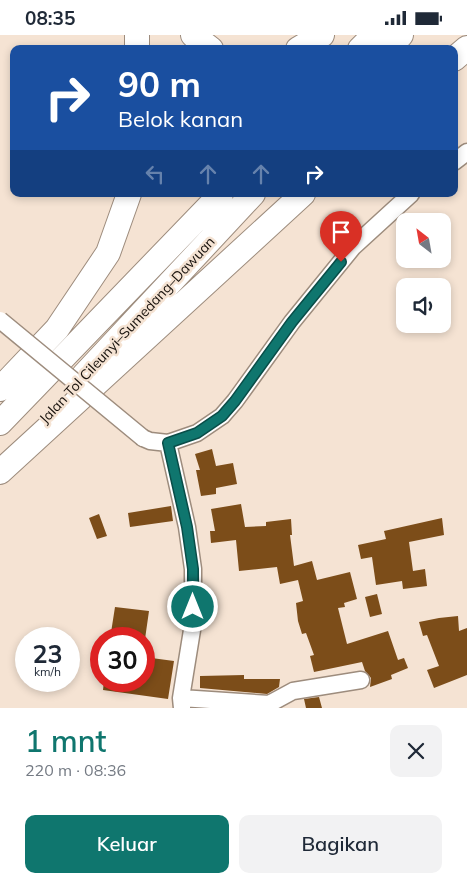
<!DOCTYPE html>
<html lang="id">
<meta charset="utf-8">
<style>
:root{--surface:#fff;--page:#f2f2f3;--text:#1f2937;--muted:#747a83;--accent:#0f766e}
body{margin:0;font-family:Mulish,sans-serif;background:var(--page);color:var(--text);height:100vh;display:flex;flex-direction:column;font-size:19px;white-space:nowrap}
*{box-sizing:border-box;margin:0}
p{font-size:16px;color:var(--muted)}
.icon{flex:none;width:28px;height:28px;fill:none;stroke:currentColor;stroke-width:2;stroke-linecap:round;stroke-linejoin:round}
.map{position:relative;height:673px;overflow:hidden}
.sheet{display:flex;flex-direction:column;background:var(--surface);flex:1}
.sheet>*{flex:none}
.guide{position:absolute;left:10px;top:10px;width:448px;height:152px;border-radius:10px;box-shadow:0 2px 8px #0003;background:#1a4fa0;color:#fff;overflow:hidden}
.needle{width:32px;rotate:329deg}
.controls{position:absolute;left:396px;top:178px;display:grid;gap:10px}
.controls a{display:grid;place-items:center;width:55px;height:55px;border-radius:10px;background:var(--surface);box-shadow:0 2px 8px #0003;font-size:25px}
.speed{position:absolute;left:15px;top:592px;display:flex;gap:10px;font-size:25px;font-weight:700;text-align:center}
.speed>*{display:grid;place-content:center;width:65px;height:65px;border-radius:50%;background:var(--surface);box-shadow:0 2px 8px #0003;line-height:1}
.speed small{font-size:12px;font-weight:400}
.speed .limit{border:8px solid #d22;background:#fff;color:#111}
.pin{position:absolute;display:grid;place-items:center;width:42px;height:42px;color:#fff;margin:-51px -21px;border-radius:50% 50% 50% 0;rotate:-45deg;box-shadow:0 0 5px #0007}
.pin .icon{rotate:45deg}
.me{position:absolute;width:55px;margin:-28px;rotate:0deg;stroke-linejoin:round;filter:drop-shadow(0 0 4px #0008)}
.turn{display:flex;align-items:center;gap:18px;height:105px;padding:0 25px;font-size:22px}
.turn .icon{width:65px;height:65px;stroke-width:2.5}
.turn b{display:block;font-size:35px;line-height:42px}
.lanes{display:flex;align-items:center;height:48px;padding:0 25px;background:#0003;justify-content:center;gap:25px;direction:ltr}
.lanes .off{opacity:.35}
.round{display:grid;place-items:center;flex:none;width:52px;height:52px;border-radius:10px;background:var(--page)}
.headline{display:flex;align-items:center;justify-content:space-between;height:85px;padding:0 25px}
h1{font-size:30px;font-weight:600;line-height:38px;color:var(--accent)}
.primary-button{display:flex;gap:10px;margin-top:auto;padding:10px 25px}
.primary-button a{flex:1;height:58px;border-radius:10px;background:var(--accent);color:#fff;font-size:20px;font-weight:600;line-height:58px;text-align:center}
.primary-button a+a{background:var(--page);color:var(--text)}
.status{display:flex;justify-content:space-between;align-items:center;height:35px;padding:0 25px;background:var(--surface);direction:ltr}
.status svg{height:14px;fill:currentColor}
.map>svg:first-child{display:block}
</style>
<div class="status"><b>08:35</b><svg viewBox="0 0 49 12"><path d="M0 12V9h3v3zM5 12V6h3v6zM10 12V3h3v9zM15 12V0h3v12zM26 1h20v11H26zM47 4h2v5h-2z"/></svg></div>
<div class="map">
<svg width="467" height="673" viewBox="0 0 467 673">
<rect width="100%" height="100%" fill="#f5e3d3"/>
<path fill="#7c4d19" d="M212,414L216,431L233,428L237,449L216,453V459L201,461L196,435H200L195,419Z
M241,469L245,492L266,491V487L291,484L292,500H290L294,531L312,526L317,545L350,537L357,564L344,568L345,572L338,573L347,609L388,596L398,625L404,623L408,633L391,640L392,644L370,652L371,643L365,636L362,627L314,637L310,621L314,620L306,598L302,599L298,586L296,568L303,566L298,545L280,549L277,532L239,536L236,505L211,508L210,496H215L211,474Z
M171,471L173,486L130,492L128,478Z
M99,479L107,501L97,504L89,483Z
M442,483L444,500L409,507L413,536L425,534L427,551L403,554L402,546L376,550L372,522L361,524L358,510L386,504L384,496Z
M377,559L382,579L370,582L365,562Z
M115,572L149,576L145,604H110Z
M458,581L459,596L467,593V640L434,653L427,635L439,631L427,600L423,601L419,587L439,583Z
M144,622L174,626L168,664L103,655L104,646H144Z
M244,640V644H280L279,652L267,659L200,653V641Z
M319,662L322,673H306L304,664Z"/>
<g fill="none" stroke-linecap="round" stroke-linejoin="round">
<g stroke="#9d8c7d" stroke-width="19">
<path id="minor" d="M454,127L467,117
M143,403L150,406L168,408L197,398L222,381L235,366L292,287L353,212L411,159
M168,408L187,492L193,534V589L181,663L182,673
M181,663L269,669L293,656L361,645"/>
</g>
<g stroke="#9d8c7d" stroke-width="26">
<path id="highway" d="M193,0L211,14
M137,14V0
M298,14L322,0
M360,14L374,0
M388,14L401,0
M454,24L467,13
M84,340L253,159
M0,354L57,294L108,218L129,159
M0,388L221,159
M0,437L303,159"/>
</g>
<use href="#minor" stroke="#fff" stroke-width="16"/>
<use href="#highway" stroke="#fff" stroke-width="24"/>
<g stroke="#9d8c7d" stroke-width="19" stroke-linecap="butt">
<path id="minor-bridge" d="M0,285L143,403"/>
</g>
<use href="#minor-bridge" stroke="#fff" stroke-width="16"/>
</g>
<g fill="none" stroke-linecap="round" stroke-linejoin="round">
<g stroke="#0a4d48" stroke-width="12">
<path id="route" d="M193,572V534L187,492L168,408L197,398L222,381L235,366L292,287L341,227"/>
</g>
<use href="#route" stroke="#0f766e" stroke-width="9"/>
</g>
<g text-anchor="middle" stroke-width="5" stroke-linejoin="round" paint-order="stroke">
<g font-size="14" fill="#16100b" stroke="#f5e3d3">
<text transform="translate(127 295) rotate(-47)" y="5">Jalan Tol Cileunyi–Sumedang–Dawuan</text>
</g>
</g>
</svg>
<div class="controls">
<a><svg class="needle" viewBox="-14 -14 28 28"><path d="M0-13l5 13h-10z" fill="#e53935"/><path d="M0 13l5-13h-10z" fill="#747a83"/></svg></a>
<a><svg class="icon" aria-label="sound" viewBox="0 0 24 24"><path d="M4 9h4l5-4v14l-5-4H4zM17 9q2 3 0 6"/></svg></a>
</div>
<div class="speed"><div>23<small>km/h</small></div><div class="limit">30</div></div>
<div class="pin" style="left:341px;top:227px;background:#d93025"><svg class="icon" aria-label="arrive" viewBox="0 0 24 24"><path d="M6 21V4h12l-3 4 3 4H6"/></svg></div>
<svg class="me" style="left:193px;top:572px" viewBox="-20 -20 40 40"><circle r="17" fill="#0f766e" stroke="#fff" stroke-width="3"/><path d="M0-11L8 9 0 5-8 9z" fill="#fff"/></svg>
<div class="guide">
<div class="turn"><svg class="icon" aria-label="right" viewBox="0 0 24 24"><path d="M7 20v-9h11M14 6l5 5-5 5"/></svg><div><b>90 m</b>Belok kanan</div></div>
<div class="lanes"><svg class="icon off" aria-label="left" viewBox="0 0 24 24"><path d="M17 20v-9H6M10 6l-5 5 5 5"/></svg><svg class="icon off" aria-label="ahead" viewBox="0 0 24 24"><path d="M12 20V5M6 11l6-6 6 6"/></svg><svg class="icon off" aria-label="ahead" viewBox="0 0 24 24"><path d="M12 20V5M6 11l6-6 6 6"/></svg><svg class="icon" aria-label="right" viewBox="0 0 24 24"><path d="M7 20v-9h11M14 6l5 5-5 5"/></svg></div>
</div>
</div>
<section class="sheet">
<div class="headline"><div><h1>1 mnt</h1><p>220 m · 08:36</p></div><a class="round"><svg class="icon" aria-label="close" viewBox="0 0 24 24"><path d="M6 6l12 12M18 6L6 18"/></svg></a></div>
<div class="primary-button"><a>Keluar</a><a>Bagikan</a></div>
</section>
